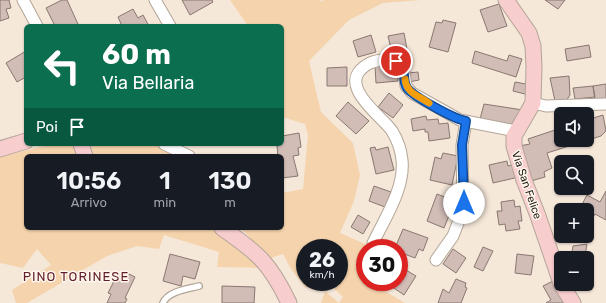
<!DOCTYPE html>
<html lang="it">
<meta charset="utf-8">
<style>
:root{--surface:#171b24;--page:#20242c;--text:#f1f3f6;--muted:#9ea1a6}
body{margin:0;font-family:Rubik,sans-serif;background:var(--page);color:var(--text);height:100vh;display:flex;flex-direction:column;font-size:15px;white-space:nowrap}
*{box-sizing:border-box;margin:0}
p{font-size:13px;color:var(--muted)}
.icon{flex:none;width:22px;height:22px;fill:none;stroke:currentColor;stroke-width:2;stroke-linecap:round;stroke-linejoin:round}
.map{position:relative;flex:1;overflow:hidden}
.side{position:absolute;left:24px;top:154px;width:260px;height:76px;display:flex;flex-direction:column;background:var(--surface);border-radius:6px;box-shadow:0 1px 3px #0004}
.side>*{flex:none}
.guide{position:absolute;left:24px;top:24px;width:260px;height:122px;border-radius:6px;box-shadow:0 1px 3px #0004;background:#0b6e4f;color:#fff;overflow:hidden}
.controls{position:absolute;left:554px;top:107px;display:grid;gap:8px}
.controls a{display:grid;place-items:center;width:40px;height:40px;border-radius:6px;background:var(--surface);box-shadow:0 1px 3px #0004;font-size:20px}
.speed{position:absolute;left:296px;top:239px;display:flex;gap:8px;font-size:20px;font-weight:700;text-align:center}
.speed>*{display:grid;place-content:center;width:52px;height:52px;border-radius:50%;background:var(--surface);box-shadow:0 1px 3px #0004;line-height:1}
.speed small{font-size:10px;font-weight:400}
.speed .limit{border:6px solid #d22;background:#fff;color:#111}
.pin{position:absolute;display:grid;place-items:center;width:34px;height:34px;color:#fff;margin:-17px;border:2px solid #fff;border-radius:50%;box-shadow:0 1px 4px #0007}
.me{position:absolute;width:44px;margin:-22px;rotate:0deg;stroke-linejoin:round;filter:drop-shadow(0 0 3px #0008)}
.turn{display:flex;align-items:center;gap:14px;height:84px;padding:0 12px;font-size:18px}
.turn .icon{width:52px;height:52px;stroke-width:2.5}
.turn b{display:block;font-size:28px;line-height:34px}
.then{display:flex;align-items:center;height:38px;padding:0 12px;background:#0003;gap:8px;font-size:15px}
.eta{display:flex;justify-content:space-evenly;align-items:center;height:68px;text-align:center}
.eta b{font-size:24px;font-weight:600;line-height:28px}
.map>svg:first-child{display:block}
</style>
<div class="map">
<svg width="606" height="303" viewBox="0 0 606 303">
<rect width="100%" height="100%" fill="#f6e8d9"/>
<path fill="#f5d3ad" d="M230,0H320L322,2L323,0H422L383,3L349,20L309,61L321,112L353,143L360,175L354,201L340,233L365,244V282H372L373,284L405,303H321L325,291L339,303L343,297L327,282H339V248H305V282H312L306,288L291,269L283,254L271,258L240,228H282V193L303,189L308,135L305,124L282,117V26H248Z
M52,144H73L78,156H26V228H215L267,268L217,267L219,252L164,235L159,249L137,246L107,256L27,303H16L12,290L51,265L37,249L23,268L0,263V157Z
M91,144H158L170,153V156H93Z"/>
<path fill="#d1bcb6" stroke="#897771" d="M0,0H9L11,8L6,9L9,18L0,21Z
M62,0H67L78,24L73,26H55L46,8Z
M182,0H212L213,2L190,15Z
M545,0H565L558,9Z
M499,4L507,26L488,32L480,10Z
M133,9L138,18L143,15L149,26H122L118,17Z
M443,20L456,23L448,52L429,47L436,22L442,23Z
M404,33L407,49L392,53L388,36Z
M371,35L376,52L358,57L353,41Z
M589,45L591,57L567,61L565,49Z
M26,51V77L17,82L6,63Z
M475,51L507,61L509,55L522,59L516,77L472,63Z
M397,65L398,81L376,83L375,66Z
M347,67V86H327V68Z
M418,72L419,80L409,82L408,73Z
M569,76L570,95L566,101H555L550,78Z
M515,82L531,85L529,95L513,91Z
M606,84V100L595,101L593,86Z
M593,86L595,97L575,99L573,88Z
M389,93L403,105L393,118L378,107Z
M348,102L369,121L356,134L336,116Z
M484,104L523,110L516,125L480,119Z
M603,115L606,131L601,136L547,153L552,168L544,172L545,177L531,181L519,146L530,144L528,139L561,128V140H587V120Z
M426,116L427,120L438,119L439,124L448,123L450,138L429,141L428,132H425V129L413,131L411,119Z
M299,133L301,147L298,148L299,155L293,156L298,176L282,178V156H278L277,146L282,144V136Z
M375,147L376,150L388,147L394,170L376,174L370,148Z
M443,153L458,156L452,185L430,180L435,157L441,159Z
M507,161L508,166L516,164L519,177L493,183L489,165Z
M374,186L391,192L385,207L369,201Z
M606,191V220L595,214L587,227V210H579L587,195L600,202Z
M437,194L455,201L444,228L427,221Z
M514,200L515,207L520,206L522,221H518L520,229L506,231L505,224L499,225L497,211H502L501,202Z
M358,215L370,222L363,234L351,227Z
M403,229L428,238L423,251L419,249L415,258L399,252V248H395Z
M587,244L585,256L593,257L590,278H587V258H571L573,246Z
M483,247L493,251L483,271L474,267Z
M453,249L466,258L456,273L443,264Z
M170,254L200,262L195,279L183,276L181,286L163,281Z
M517,254L534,256L531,275L515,273Z
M399,266L416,276L404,295L388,284L389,282H399Z
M123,271L135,277L125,298L127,299L125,303H107L111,294L108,293L118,273L121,275Z
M456,279L466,283L465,287L467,288L461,303H438L443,289L449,293Z
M553,281L565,303H546L551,300L543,286Z
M222,286L255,287L254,303H222Z"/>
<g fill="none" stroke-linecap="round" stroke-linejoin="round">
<g stroke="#b2a597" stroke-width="8">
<path id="lane" d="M163,303C168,291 188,289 199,286"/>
</g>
<g stroke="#b2a597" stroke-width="13">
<path id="street" d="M23,0L37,26
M155,0L170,26
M533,103L546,106L606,104
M164,144L189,156
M373,243C385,218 405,188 402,160C401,150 397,139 392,131C381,115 332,83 370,63C379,59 391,59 400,63L403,67L406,86L412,93L460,120L516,131
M436,260L453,236L463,210L462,145L466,121"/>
</g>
<g stroke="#b2a597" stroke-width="17">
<path id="secondary" d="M506,0L529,33L533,46L534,67L533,103L514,136V146L524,180L538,216L561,283
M81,144L85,156
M0,149L26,141
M222,228C258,253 270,263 289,303
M561,284L573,303"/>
</g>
<use href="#lane" stroke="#fff" stroke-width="5.5"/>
<use href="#street" stroke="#fff" stroke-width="11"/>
<use href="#secondary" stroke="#f8cdce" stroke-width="15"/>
</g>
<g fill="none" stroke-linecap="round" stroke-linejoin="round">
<g stroke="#114b97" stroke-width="10">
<path id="route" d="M396,61C408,66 401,79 407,88C414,97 454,119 466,121L462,145L464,203"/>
</g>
<use href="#route" stroke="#1a73e8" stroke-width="7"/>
<path stroke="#f59e0b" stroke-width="7" d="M405,79C406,93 419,96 429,103"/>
</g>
<g text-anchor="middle" stroke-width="3" stroke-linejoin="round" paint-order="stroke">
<g font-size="11" fill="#211c16" stroke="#fff7ed">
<text transform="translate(527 185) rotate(71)" y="4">Via San Felice</text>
</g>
<g font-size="13" letter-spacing="1" fill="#621d2a" stroke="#fff7ed">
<text x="76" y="281">PINO TORINESE</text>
</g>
</g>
</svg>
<div class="controls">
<a><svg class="icon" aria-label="sound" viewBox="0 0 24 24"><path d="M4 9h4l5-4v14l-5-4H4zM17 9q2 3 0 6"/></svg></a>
<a><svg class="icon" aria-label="search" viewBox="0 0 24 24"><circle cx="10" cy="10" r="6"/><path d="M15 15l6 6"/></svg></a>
<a>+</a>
<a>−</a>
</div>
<div class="speed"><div>26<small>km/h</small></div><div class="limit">30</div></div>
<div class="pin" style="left:396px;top:61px;background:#d93025"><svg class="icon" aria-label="arrive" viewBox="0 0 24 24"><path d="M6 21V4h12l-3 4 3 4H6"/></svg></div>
<svg class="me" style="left:464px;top:203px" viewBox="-20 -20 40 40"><circle r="19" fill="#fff"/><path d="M0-13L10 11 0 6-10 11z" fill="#1a73e8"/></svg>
<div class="guide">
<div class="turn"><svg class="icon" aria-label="left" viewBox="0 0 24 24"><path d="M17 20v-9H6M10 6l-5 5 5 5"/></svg><div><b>60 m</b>Via Bellaria</div></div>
<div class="then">Poi<svg class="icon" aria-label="arrive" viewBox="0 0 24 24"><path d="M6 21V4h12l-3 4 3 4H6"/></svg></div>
</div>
<section class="side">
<div class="eta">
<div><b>10:56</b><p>Arrivo</p></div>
<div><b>1</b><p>min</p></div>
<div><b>130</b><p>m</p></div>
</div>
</section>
</div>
